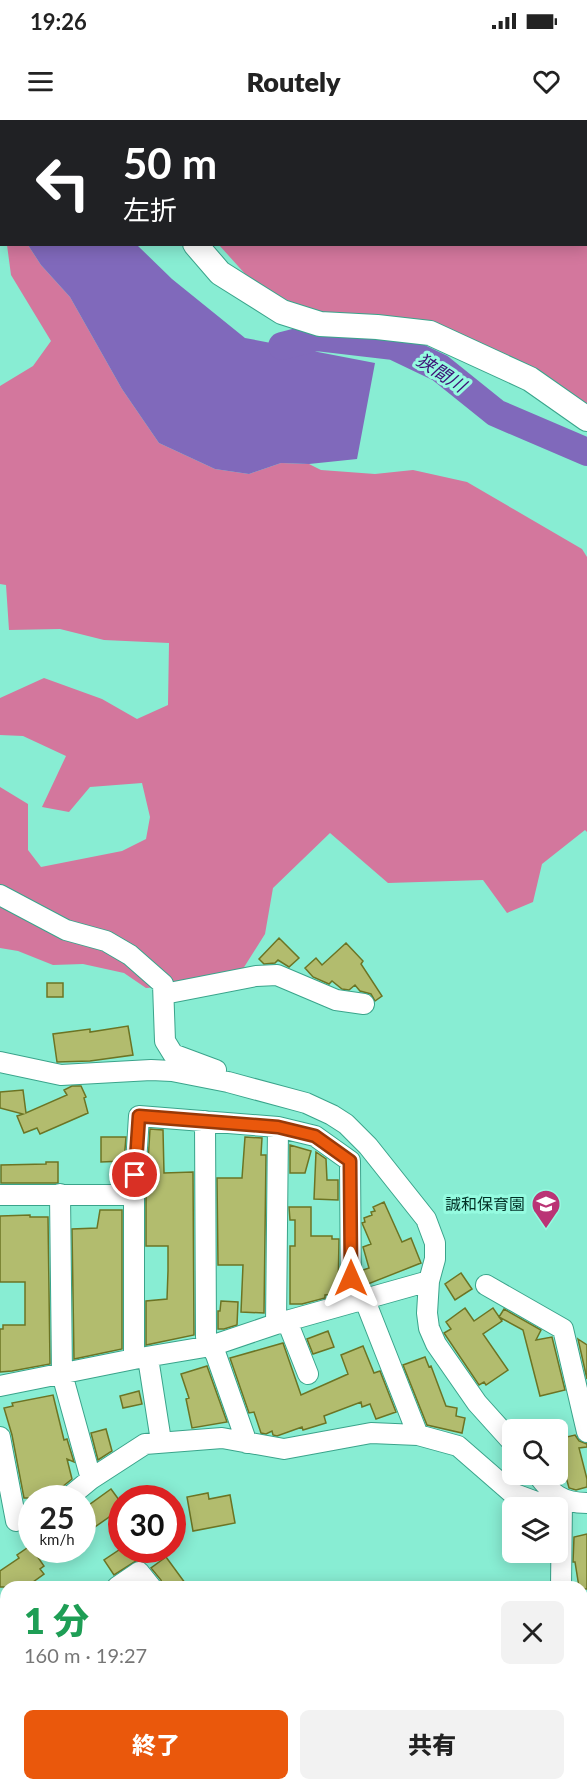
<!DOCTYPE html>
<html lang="ja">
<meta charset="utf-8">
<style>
:root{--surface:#fff;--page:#f2f2f2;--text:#222;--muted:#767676;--accent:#ea580c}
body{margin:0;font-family:Lato,"Noto Sans JP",sans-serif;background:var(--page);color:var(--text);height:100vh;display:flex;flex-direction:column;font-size:22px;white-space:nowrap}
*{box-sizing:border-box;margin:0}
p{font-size:20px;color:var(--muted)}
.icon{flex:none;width:33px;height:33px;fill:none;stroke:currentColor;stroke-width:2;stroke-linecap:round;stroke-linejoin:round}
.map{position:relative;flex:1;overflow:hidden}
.sheet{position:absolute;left:0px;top:1461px;width:588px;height:210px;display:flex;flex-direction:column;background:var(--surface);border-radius:18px 18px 0 0;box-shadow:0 3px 15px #0003}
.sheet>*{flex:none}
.hud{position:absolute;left:0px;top:0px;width:588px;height:126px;box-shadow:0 3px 15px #0003;background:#202124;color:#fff;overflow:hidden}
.tools{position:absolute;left:502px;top:1299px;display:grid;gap:12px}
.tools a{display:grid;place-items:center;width:66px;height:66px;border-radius:9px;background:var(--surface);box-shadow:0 3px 15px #0003;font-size:30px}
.speed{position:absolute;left:18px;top:1365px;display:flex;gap:12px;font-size:30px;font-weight:700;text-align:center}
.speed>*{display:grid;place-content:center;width:78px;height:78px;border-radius:50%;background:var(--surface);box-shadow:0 3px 15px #0003;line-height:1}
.speed small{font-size:15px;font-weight:400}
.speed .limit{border:9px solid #d22;background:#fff;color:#111}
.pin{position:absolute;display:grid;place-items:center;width:51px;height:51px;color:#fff;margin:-26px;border:3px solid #fff;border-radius:50%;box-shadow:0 2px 6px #0007}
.me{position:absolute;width:66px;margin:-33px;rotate:0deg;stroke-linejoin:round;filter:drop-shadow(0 0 4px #0008)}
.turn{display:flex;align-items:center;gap:21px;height:126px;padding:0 24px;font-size:27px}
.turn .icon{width:78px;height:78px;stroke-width:2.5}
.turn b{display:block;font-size:42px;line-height:51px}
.round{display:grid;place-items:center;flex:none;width:63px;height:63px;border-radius:9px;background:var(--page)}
.summary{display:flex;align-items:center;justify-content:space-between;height:102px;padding:0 24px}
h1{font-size:36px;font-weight:800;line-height:45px;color:#1e9e55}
.action{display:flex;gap:12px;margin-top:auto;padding:12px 24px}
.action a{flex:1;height:69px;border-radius:9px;background:var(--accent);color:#fff;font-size:24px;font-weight:800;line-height:69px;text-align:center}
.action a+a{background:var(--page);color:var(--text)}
.status{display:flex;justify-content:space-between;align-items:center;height:42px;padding:0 30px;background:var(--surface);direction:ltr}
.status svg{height:16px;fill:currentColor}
header{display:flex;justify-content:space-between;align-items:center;height:78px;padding:0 24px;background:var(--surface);font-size:27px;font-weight:800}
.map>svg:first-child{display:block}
</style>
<div class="status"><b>19:26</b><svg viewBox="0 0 49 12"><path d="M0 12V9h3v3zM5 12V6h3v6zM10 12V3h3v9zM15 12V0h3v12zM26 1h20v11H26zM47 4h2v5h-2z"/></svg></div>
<header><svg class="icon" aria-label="menu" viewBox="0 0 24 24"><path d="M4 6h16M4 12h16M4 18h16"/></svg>Routely<svg class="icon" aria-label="heart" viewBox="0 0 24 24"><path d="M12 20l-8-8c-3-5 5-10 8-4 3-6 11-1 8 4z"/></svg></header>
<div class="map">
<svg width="587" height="1671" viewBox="0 0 587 1671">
<rect width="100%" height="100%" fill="#88edd3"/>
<path fill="#d3779d" d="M217,0H587V295L532,253L321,195L257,167L219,125L586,124V2H217Z
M7,125H28L41,145L70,177L122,269L159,323L215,349L249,354L281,343L309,344L321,350L375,354L413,350L467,362L582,429L587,437V712L585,710L542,744L533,782L507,793L483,760L388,763L330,713L273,768L265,814L241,852L173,866L64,800L0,767V667L28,684V730L41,747L122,731L146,719L150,697L142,663L90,667L69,692L42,687L66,636L23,616L0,615V578L44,558L102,579L137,599L168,585L169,523L104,520L60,509L9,510L6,465L0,464V266L33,246L51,221L11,155Z
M0,781L98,825L161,867L146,868L124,853L83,844L53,845L18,831L0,828Z
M139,1665H478L486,1671H109Z"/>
<path fill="#8069bb" d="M28,125H137L172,159L245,218L375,243L357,339L309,344L281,343L249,354L215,349L159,323L122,269L70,177L41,145Z"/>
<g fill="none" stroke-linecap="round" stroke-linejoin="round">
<path stroke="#8069bb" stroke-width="28" d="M282,226L317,217L394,226L440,248L496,293L587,332"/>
</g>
<path fill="#b2bc6e" stroke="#6c7424" stroke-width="1.5" d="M279,818L299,838L289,847L278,840L275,843L264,844L259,839Z
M346,823L363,841L361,844L382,876L375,881L371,874L360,871L355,865L349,870L342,869L332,861L329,864L313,857L305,848L316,838L322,845Z
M47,863H63V877H47Z
M128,906L133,935L90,941L57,942L53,914L90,909V912Z
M72,966H81L86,977L84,978L88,993L40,1014L37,1008L24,1013L17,996L23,994L0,988V972L23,970L26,993L67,975L64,970Z
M150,1009L163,1010L164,1053L193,1052L194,1215L146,1225V1181L167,1179L168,1151V1126H146V1075Z
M101,1017H126L124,1041L101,1042Z
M245,1017L262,1018L261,1035H266L264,1193L241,1192L243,1145H218L217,1058H242Z
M290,1025L311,1031L305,1053H290Z
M316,1032L326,1039L327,1060H338V1080L314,1079Z
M46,1042H58V1063H1V1045L46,1044Z
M384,1082L402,1122L411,1118L421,1143L363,1166V1150L369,1148L363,1127L371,1124L362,1103L365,1102L364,1098L372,1095L371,1092L375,1091L373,1087Z
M289,1087H311V1116H332V1119H339L338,1174L325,1175V1178L302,1184H290V1126H295V1100H290Z
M100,1090H122V1229L74,1239L72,1109L97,1108Z
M30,1095V1097H48L50,1244L12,1251L0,1252V1209H3V1205H25V1162H0V1096Z
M461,1153L472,1169L455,1180L445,1164Z
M221,1181L238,1182L237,1205L224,1209H218V1191H220Z
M465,1188L474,1201L493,1188L502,1201L483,1214L508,1250L486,1265L484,1262L479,1265L444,1213L451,1209L446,1202Z
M504,1189L541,1210L536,1220L552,1217L565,1270L540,1276L523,1210L499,1197Z
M328,1211L334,1227L313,1234L307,1219Z
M578,1219L587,1225V1259Z
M283,1223L301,1275L348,1254L341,1235L363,1226L374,1253L380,1251L396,1292L376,1299L370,1284L362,1287L361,1282L324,1296L326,1303L303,1310L302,1307L277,1316L273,1315L272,1311L266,1314L261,1313L254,1292L249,1293L230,1238Z
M425,1237L429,1247L431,1246L446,1286L457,1288L456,1296L465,1298L462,1313L427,1305L403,1245Z
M207,1246L227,1302L192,1308L186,1279L189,1278L181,1254Z
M139,1271L142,1284L123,1288L120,1276Z
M53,1275L64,1320L67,1319L74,1342L67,1339L72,1359L62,1367L52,1370L55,1378H24L12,1315L4,1288L13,1286L12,1283Z
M106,1309L112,1331L98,1340L91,1313Z
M575,1315L579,1321L587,1324V1327L579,1328L587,1359V1367L576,1370L569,1368L565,1353L558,1355V1319Z
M111,1369L122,1384V1388L82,1416V1390Z
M208,1373L209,1379L230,1375L235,1403L193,1411L187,1377Z
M587,1414V1469H582V1467H579L575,1442H573L574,1417Z
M30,1426L44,1446L40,1449L44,1454L26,1467H0V1451L19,1438L17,1435Z
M119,1430H128L136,1441L114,1455L104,1440Z
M166,1437L188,1467H163L161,1460L151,1448Z"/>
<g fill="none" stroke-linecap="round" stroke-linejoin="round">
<g stroke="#3aa48b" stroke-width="22">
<path id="minor" d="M156,0L159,2
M0,775L66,810L106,821L130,835L163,864L165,921L173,934L216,950
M164,874L256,856L277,855L336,880L364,884
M0,942L61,955L151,950L172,951L228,962L306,983L332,995L346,1004L368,1026L426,1099L435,1123V1139L429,1161L427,1193L429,1208L436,1224L477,1283L513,1323
M205,1001L206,1217L216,1235L247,1323
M60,1074L62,1254L91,1359
M0,1075H134
M486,1165L563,1209L587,1312
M364,1178L418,1315
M287,1201L308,1254
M276,1204L278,1007
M148,1238L161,1321
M134,1239V1075L139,996L278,1007L315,1016L350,1041L351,1181
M0,1266L134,1239L211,1226L276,1204L429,1161
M0,1317L16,1401
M537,1354C552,1374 561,1383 587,1383
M68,1378L91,1359L145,1324L222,1318L284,1329L371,1313L418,1315L458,1326L512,1373L539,1383L562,1380L561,1467
M117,1467L139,1452L151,1467
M0,1503L6,1512
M0,1547L6,1542
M0,1647L6,1643
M65,1671L72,1665"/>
</g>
<g stroke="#3aa48b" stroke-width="26">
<path id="tertiary" d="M173,2L174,0
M195,124L220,153L282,192L320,204L377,207L430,213L530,259L587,299"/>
</g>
<use href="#minor" stroke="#fff" stroke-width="20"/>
<use href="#tertiary" stroke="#fff" stroke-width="24"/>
</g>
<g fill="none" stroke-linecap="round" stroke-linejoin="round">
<g stroke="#983908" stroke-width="15">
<path id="route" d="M135,1055L139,996L278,1007L315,1016L350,1041L351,1158"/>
</g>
<use href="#route" stroke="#ea580c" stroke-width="10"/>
</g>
<defs>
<g id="school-pin" transform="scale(1.5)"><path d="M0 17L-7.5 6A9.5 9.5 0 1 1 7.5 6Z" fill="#ba3475" stroke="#95fbe0"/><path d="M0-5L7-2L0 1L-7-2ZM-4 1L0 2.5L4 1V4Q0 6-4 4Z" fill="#fff"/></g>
</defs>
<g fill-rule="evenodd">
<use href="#school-pin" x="546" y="1084"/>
</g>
<g text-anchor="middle" stroke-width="6" stroke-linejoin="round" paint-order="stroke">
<g font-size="16" fill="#002e24" stroke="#95fbe0" text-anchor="end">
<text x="525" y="1090">誠和保育園</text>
</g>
<g font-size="18" font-style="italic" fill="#3c1175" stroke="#95fbe0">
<text transform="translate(441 253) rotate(33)" y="6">狭間川</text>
</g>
</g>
</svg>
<div class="tools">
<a><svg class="icon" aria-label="search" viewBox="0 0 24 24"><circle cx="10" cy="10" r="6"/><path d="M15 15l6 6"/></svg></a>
<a><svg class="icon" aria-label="layers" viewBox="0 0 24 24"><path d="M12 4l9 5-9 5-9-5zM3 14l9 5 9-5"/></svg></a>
</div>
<div class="speed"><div>25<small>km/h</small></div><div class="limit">30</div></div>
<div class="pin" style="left:135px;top:1055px;background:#d93025"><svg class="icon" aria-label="arrive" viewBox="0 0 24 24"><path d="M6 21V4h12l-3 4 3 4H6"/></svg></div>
<svg class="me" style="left:351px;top:1158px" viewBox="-20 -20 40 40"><path d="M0-17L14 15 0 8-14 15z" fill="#ea580c" stroke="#fff" stroke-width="4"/></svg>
<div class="hud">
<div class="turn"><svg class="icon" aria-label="left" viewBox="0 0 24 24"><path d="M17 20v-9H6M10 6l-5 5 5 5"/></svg><div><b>50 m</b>左折</div></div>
</div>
<section class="sheet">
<div class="summary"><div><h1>1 分</h1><p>160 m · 19:27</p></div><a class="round"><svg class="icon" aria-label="close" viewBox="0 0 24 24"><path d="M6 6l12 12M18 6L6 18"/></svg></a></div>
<div class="action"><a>終了</a><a>共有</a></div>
</section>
</div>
